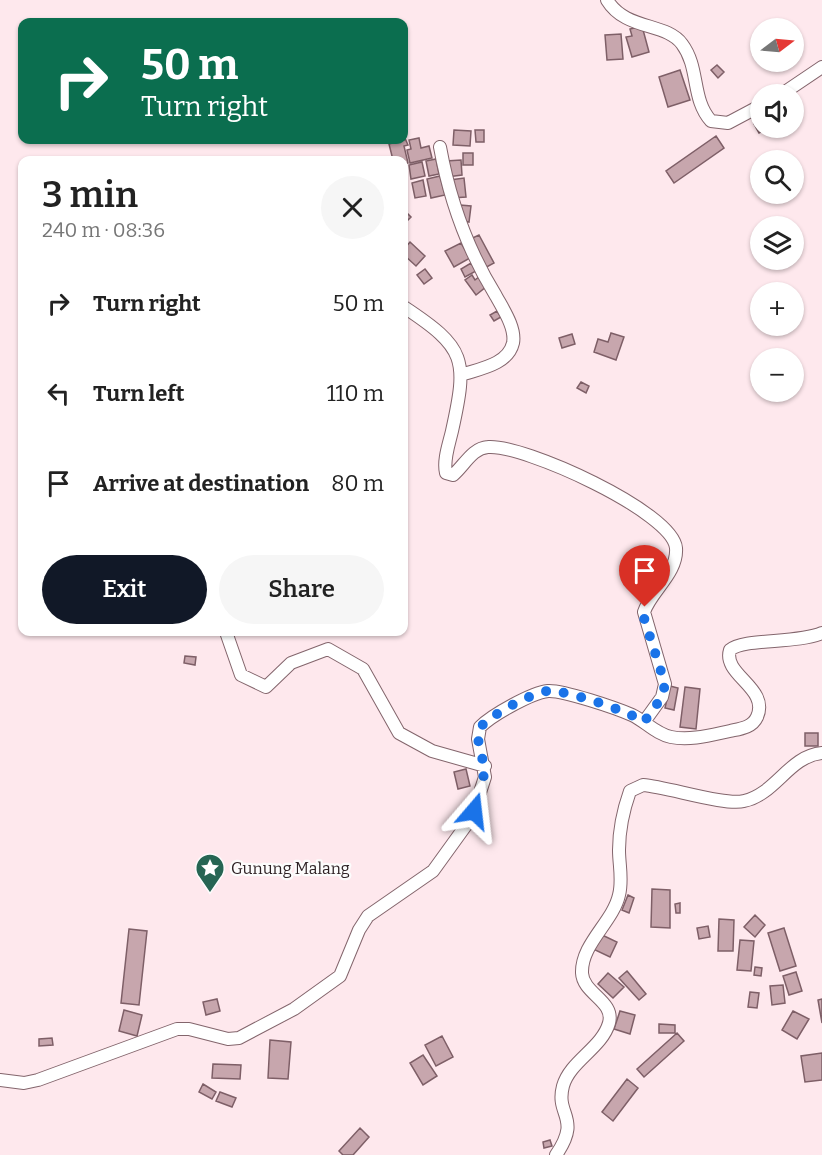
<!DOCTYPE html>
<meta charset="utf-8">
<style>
:root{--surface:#fff;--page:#f6f6f6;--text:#222;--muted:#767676;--accent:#111827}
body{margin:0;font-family:Bitter,serif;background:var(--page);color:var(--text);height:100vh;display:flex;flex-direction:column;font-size:22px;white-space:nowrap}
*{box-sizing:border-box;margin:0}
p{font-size:20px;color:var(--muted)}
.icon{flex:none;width:33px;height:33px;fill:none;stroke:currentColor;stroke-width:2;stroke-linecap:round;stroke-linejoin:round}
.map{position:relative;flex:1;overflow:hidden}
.details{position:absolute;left:18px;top:156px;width:390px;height:480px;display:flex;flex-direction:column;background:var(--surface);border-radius:12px;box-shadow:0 2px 4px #0004}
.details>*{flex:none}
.top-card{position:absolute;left:18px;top:18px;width:390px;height:126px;border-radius:12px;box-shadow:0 2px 4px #0004;background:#0b6e4f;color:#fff;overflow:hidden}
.needle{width:39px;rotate:74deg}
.buttons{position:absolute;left:750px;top:18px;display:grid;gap:12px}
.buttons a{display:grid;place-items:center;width:54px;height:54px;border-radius:50%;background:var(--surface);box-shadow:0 2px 4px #0004;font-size:30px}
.pin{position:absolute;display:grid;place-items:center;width:51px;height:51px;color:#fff;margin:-62px -26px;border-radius:50% 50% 50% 0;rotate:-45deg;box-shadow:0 0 6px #0007}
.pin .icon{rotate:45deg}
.me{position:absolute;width:66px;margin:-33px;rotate:17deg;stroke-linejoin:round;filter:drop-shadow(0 0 4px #0008)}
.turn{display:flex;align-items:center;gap:21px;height:126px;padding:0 24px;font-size:27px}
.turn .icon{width:78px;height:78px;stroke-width:2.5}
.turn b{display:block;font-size:42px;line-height:51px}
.round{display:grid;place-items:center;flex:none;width:63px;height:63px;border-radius:32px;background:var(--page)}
.summary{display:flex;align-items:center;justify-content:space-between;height:102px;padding:0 24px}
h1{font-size:36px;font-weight:600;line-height:45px}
.action{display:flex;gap:12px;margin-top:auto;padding:12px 24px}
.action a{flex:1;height:69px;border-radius:36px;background:var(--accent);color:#fff;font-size:24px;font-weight:600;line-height:69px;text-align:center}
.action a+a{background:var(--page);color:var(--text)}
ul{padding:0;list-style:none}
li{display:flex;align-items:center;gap:18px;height:90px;padding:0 24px}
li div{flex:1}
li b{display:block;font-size:22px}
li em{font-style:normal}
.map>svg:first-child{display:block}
</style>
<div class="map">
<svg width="822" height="1155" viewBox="0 0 822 1155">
<rect width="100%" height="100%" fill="#fee8ed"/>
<path fill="#c7a6ad" stroke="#7e5f67" stroke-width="1.5" d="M642,26L649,52L632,57L626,37L632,36L630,29Z
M621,34L623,59L607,60L605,35Z
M717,65L724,72L718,78L711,70Z
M680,70L690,100L668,107L659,77Z
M760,120V128H769L759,133L754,124Z
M454,130L471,131L470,146L453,145Z
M475,130H484V142H476Z
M404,136L408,145L404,146L408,163L404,164V160H393L389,144L393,143V140H404Z
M716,136L724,148L674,183L666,171Z
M419,138L421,148L429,146L432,158L410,163L407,150L411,149L409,140Z
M463,153H473V165H463Z
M436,159L439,174L429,176L426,161Z
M461,160L462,175L447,177L446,161Z
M422,162L425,176L411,179L409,165Z
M440,176L445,195L431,198L427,179Z
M464,178L466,197L452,198L450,180Z
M423,180L426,196L415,198L412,183Z
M460,205L471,206L469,222L458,220Z
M404,210L411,217L404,224Z
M479,235L494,263L483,269L468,240Z
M410,242L425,256L416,266L404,255V249Z
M461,243L470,258L454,267L445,251Z
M471,263L476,271L465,277L461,269Z
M425,269L432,278L424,284L417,275Z
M472,275L475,280L480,276L487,286L476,295L465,280Z
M497,311L501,317L494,321L490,315Z
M611,333L624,337L616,360L594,352L598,339L608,342Z
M572,334L575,344L562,348L559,338Z
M581,382L589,386L586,393L577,388Z
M185,656L196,657L195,665L184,663Z
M670,686L678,688L674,710L665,708Z
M685,687L700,689L696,729L680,727Z
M805,733H818V746H805Z
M466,769L470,786L458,789L454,772Z
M652,889L670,890V928L651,927Z
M628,895L634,898L629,913L622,910Z
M680,903V913H676L675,904Z
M755,915L765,925L755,937L744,927Z
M719,919L734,920L733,951H718Z
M708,926L710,937L699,939L697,928Z
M784,928L796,966L780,971L768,933Z
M129,929L147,931L139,1005L121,1003Z
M600,934L617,942L610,957L593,949Z
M740,940L754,941L751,971L737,970Z
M755,967L762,968L761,976L754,975Z
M627,971L646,994L639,1000L619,978Z
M796,972L802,991L789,995L783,976Z
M608,973L624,987L613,998L598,984Z
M783,985L785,1003L772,1005L770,986Z
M750,992L759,993L757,1008L748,1007Z
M217,999L220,1011L206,1015L203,1002Z
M822,999V1023L818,1000Z
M124,1010L142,1015L137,1036L119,1031Z
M620,1011L635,1015L630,1034L614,1029Z
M793,1011L809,1019L797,1039L782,1030Z
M659,1024L675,1025V1033H659Z
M677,1033L684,1041L644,1077L637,1069Z
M442,1036L453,1057L436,1066L425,1045Z
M52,1038L53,1045L39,1046V1039Z
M270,1040L291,1042L288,1079L268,1078Z
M822,1053V1080L805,1082L801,1056Z
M423,1055L437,1076L423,1085L410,1063Z
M213,1064L241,1065L240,1079L212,1078Z
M627,1079L638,1088L613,1121L602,1112Z
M203,1084L216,1092L212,1099L199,1092Z
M220,1092L236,1098L232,1107L216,1101Z
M360,1128L369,1137L353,1155H343L339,1151Z
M550,1140L552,1146L544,1148L543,1142Z"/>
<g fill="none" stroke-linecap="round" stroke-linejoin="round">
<g stroke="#83656c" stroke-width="14">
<path id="minor" d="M607,0C626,31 666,22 682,44C700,68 691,99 711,121L728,123L760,106
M782,94L822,67
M440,147C450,202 467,249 496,296C503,309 516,328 513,343C508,365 478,369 461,375
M404,307C466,348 468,359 452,431C449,444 443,460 446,473L453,475C464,466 472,448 488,447C523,444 673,512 676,548C678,573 651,591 644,612L665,684L662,697L644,722
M226,632L241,675L266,687L291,663L328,649L363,669L399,733L432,751L485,766
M0,1080L24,1083L38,1080L177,1029H189L228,1039L239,1038L294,1009L340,976L359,930L368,916L433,871L472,817L485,777L478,739L480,727C492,715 531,693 548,691C563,690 616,708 632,715C645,721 656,734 671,737C690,741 711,735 730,731C739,729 752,728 757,717C770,688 722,675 730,650C743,638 797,644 822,633
M556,1155C582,1117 555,1116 563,1086C570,1061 602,1048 609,1023C615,1001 583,994 582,973C581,944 613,922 619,895C623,880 619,865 619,850C619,831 624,808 630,791L643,785C668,787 725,806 744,801C776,794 789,756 822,753"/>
</g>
<use href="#minor" stroke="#fff" stroke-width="12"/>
</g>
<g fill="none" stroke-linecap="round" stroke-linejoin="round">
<path stroke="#1a73e8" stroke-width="10" stroke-dasharray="0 18" d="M474,811L485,771L478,739L479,729C488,716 532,693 547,691C563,689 631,712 644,722L662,697L665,684L644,618L645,607"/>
</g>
<defs>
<g id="sight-pin" transform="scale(1.5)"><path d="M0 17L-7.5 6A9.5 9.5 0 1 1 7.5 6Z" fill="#266553" stroke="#fcfcfc"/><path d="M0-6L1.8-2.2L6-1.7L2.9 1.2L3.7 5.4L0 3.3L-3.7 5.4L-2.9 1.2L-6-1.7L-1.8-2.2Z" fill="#fff"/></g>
</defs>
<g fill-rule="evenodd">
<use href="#sight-pin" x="210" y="868"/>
</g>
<g text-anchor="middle" stroke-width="4.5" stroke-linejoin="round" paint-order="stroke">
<g font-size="16" fill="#2f2225" stroke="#fcfcfc" text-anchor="start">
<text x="231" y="874">Gunung Malang</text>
</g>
</g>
</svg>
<div class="buttons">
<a><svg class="needle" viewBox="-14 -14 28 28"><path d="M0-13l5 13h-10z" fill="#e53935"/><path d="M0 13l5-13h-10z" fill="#767676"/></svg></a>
<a><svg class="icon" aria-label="sound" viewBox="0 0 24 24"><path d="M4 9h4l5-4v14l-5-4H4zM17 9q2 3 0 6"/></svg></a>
<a><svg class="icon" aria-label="search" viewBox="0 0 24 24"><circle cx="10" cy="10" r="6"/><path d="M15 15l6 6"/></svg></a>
<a><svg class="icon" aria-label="layers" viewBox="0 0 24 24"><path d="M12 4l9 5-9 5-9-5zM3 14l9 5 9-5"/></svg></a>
<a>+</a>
<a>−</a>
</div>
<div class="pin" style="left:645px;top:607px;background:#d93025"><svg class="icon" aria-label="arrive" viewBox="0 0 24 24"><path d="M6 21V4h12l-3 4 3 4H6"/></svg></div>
<svg class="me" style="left:474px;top:811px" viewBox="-20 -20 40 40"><path d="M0-17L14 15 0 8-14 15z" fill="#1a73e8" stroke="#fff" stroke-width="4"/></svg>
<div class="top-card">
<div class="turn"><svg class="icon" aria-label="right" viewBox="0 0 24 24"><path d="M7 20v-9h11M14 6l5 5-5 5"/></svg><div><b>50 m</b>Turn right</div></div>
</div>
<section class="details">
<div class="summary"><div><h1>3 min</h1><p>240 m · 08:36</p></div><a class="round"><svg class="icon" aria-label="close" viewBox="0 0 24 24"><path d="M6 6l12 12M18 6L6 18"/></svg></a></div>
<ul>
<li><svg class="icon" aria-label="right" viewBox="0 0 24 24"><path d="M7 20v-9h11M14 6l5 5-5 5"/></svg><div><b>Turn right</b></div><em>50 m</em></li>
<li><svg class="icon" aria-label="left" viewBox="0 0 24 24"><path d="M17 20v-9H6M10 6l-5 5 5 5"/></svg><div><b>Turn left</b></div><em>110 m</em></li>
<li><svg class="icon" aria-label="arrive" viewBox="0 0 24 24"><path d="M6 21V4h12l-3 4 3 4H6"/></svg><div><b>Arrive at destination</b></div><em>80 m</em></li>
</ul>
<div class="action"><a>Exit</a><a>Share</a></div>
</section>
</div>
